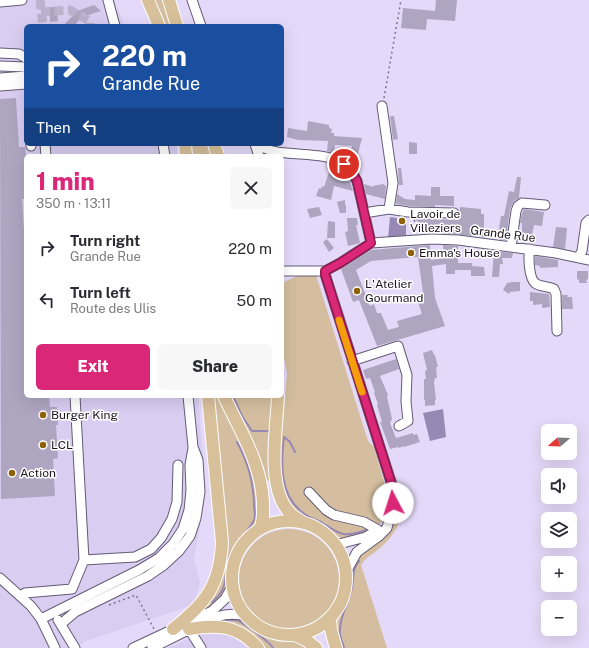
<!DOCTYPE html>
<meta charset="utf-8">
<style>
:root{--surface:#fff;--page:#f7f7f7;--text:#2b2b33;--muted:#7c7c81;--accent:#db2777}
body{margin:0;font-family:"Public Sans",sans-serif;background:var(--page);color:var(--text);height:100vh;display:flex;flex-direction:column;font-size:15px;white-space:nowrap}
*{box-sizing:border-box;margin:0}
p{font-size:13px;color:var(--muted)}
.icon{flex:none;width:22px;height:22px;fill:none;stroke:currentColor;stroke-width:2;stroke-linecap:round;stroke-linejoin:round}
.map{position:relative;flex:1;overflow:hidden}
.details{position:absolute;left:24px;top:154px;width:260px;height:244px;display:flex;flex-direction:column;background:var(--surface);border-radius:6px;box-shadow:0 4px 16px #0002}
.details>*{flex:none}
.guide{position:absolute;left:24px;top:24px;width:260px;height:122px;border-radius:6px;box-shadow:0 4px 16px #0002;background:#1a4fa0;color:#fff;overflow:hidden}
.needle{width:26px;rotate:251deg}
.tools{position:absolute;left:541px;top:424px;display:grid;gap:8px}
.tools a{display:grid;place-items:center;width:36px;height:36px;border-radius:6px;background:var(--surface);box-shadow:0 4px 16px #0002;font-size:20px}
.pin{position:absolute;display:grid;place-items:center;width:34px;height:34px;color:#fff;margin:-17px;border:2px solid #fff;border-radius:50%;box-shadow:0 1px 4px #0007}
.me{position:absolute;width:44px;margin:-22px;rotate:355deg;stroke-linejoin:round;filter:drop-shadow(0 0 3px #0008)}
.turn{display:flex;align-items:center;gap:14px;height:84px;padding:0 12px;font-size:18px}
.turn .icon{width:52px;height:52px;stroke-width:2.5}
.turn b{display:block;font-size:28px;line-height:34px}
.then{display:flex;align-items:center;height:38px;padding:0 12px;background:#0003;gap:8px;font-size:15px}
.round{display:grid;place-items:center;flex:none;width:42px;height:42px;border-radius:6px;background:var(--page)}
.summary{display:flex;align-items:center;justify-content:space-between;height:68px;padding:0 12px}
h1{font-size:24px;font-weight:800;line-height:30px;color:var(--accent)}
.cta{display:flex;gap:8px;margin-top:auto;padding:8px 12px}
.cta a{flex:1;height:46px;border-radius:6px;background:var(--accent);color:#fff;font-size:16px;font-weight:800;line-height:46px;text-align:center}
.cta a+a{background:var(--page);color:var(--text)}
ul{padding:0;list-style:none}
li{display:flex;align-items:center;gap:12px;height:52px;padding:0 12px}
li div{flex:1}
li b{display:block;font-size:15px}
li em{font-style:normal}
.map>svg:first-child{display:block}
</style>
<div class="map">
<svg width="589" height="648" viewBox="0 0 589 648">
<rect width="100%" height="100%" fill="#e4d9f8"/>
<path fill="#d9cdf2" d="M0,0H114L125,26H26V144H176L177,148V156H26V396H198L206,492L194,559L200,584L193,605L86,641L75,648H0Z
M204,632L227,634L241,639L250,648H168Z"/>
<path fill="#d4be9f" d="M153,0H163L172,26H164Z
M190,144H209L213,156H191Z
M316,275L368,441L374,447L387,492V506L385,516L381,523L373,529L365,533L350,538H342L336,536L320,524L308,519L291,507L284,496L279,467L287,373L282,348V283L297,276Z
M212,396H219L253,470L259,506L256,526L238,545L232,558L229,567L228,585L224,594L218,602L194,617L219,581Z
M230,396H273L271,481L266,480L261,462L249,434Z
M401,517C396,532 388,542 375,552C369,556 365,559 361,565L387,648H341L336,628L337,622L349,597L351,588L353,567L358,556Z
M239 579a50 50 0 1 1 100 0a50 50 0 1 1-100 0Z
M240,618L262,634L271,637L299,642L311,648H261L215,621L218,619Z"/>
<path fill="#9888b4" d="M390,217L397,218V223H406V238H388Z
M443,409L446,437L430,441L423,413Z"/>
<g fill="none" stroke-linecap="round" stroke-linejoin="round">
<path stroke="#9888b4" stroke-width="2" d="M233,396L242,416L252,431H269
M295,452L290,442L284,437C281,462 279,495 302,512C307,517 314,519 321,522C342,535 342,538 366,530
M212,602C230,587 223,577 229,557C235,541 246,535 253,522C256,518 255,512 254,507C254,484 248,462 237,442
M226,621C231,620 234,619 239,621C245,624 271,643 273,648
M344,648C343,643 339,636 340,630C340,615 349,602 352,588C354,578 352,568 359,561"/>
</g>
<path fill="#aea5c1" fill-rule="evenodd" d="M436,0H457L455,21L427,19L426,30L401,28L403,8L435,11Z
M94,5L101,11L82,17L74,26H63L77,11Z
M50,7H57L58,21L50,22Z
M16,98L19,147H25L26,156V199H22L24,230L26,229V396H49L50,407H57L58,425H56L58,458L53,459L55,496L1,499L0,99Z
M390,116H394L398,139L393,140Z
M308,121L329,125V128L332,129L331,133H334V136L362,138L358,154L350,152L352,146L335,145L334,153L327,151L328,141L298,140L287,137L288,128L307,131Z
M409,142L417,143V154H409Z
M398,168H401L403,185H399Z
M329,172L340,175L339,178L350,181L353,191L334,186L331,200L316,196L319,188L321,189L322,186L324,187Z
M517,177H521L519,198L514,201L510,209L506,240H500L501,230L499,229L501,216H504L509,191L514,192Z
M364,184L374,187L373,186L383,184L386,186L385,199L366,194Z
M431,187H440V196H454V206L435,205V207L409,206L396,204L397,194L405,199L415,200V195L431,196Z
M345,200V205H346V213H340L337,202Z
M319,207L322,215L310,218L307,209Z
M460,207L481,209V214H484V237L441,233V230L421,227V224L413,218L459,220Z
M524,209L544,212L542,226L534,225L532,235L522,234V223H520L522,213Z
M347,218H357L358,225H356L360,243L348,246L345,232L348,231Z
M328,221L335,222V238H327Z
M556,227L567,228L565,249L553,247Z
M327,239L334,248L329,252L323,242Z
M430,245L431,260L444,258L443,245L458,246V263H472V266L484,267L485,276H471V270H455V274H446V264L432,266L435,298L445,326L377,346L359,300L353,302L341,269L371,250ZM418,257L424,300L418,302L422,314L397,321L399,327L388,330L381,313H377L374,304L370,306L356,270L371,261Z
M494,251L513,253L512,258H502L503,264H500L499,277H492Z
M535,256L558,260V267L540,268V266L535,265Z
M577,271H588V279L586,280L587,283H579V279L577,280Z
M513,282H520V291L510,292L509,294L503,290L507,283Z
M530,292L549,294L550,307L542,308V304L533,305V301H530Z
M562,295H568L567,297H572L573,309H562Z
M432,350L434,355H435L438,367H436L437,378H435L434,382L436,400H435V405L425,406V400H424V379H426L425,371L427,370L423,353Z
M396,359L399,369L380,376L388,395L387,396L388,401L392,419L390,423L396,438L413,433V435L417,434L420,442L404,447V446L399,448L398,447L390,449L380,422H382L377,405L378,404L374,393L375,392L370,378L366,379L363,370Z"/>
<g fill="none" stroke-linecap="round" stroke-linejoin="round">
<path stroke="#bcb2cd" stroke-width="9" stroke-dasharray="9 4.5" stroke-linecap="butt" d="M40,0L43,26
M41,12L70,10L90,21V26"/>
<g stroke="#645b75" stroke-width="11">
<path id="minor" d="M108,0L115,26
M192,0L201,26
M0,2L22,0
M0,53L19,54L26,58
M0,66L26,67
M0,78L26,76
M0,86L26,84
M382,106L393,183L389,209
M31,144V146
M45,144L46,156
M163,144L165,156
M255,144L259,156
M257,144C267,151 276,152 287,153C303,155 331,154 344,164C350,168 354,175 357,181L371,243
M364,213L389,209L408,212L454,213
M511,247L516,211L518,206L522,203L545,205
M530,249C528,257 529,278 535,283C540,287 548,286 554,289L556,294L557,331
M579,257L582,251L586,223L589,220
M282,271H325L340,263L371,243L432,239L458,240L556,253L589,260
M325,271V274L392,485L393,503L387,528L379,536L357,552L346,572
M352,361L398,346L407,375L406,401L408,421L399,426
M309,492L326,510L334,515L364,522L378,530
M335,545L366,537L378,530
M84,560L135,557L151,549L161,538L172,519L177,502L178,465
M0,578L31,606L41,619L55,648
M20,596L25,593L72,589L84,560L75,396
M41,619L139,570L159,558L173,544L183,529L189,510L191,490L190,465L193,448
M58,620L75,648
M61,624L75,612L148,576L164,565L179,551L190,536L196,518L200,492L198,460L193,447L188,396
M189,629L201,648
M133,648L212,611L225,599L233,585
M152,648C164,642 176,636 188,630C206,620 227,609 247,617"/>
</g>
<g stroke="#fff" stroke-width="14">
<path id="major" d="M148,0L159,26
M169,0L177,26
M185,144L186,156
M214,144L218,156
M224,396C240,431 261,462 263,502C263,512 264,521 260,529
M278,396C277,427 265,490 291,514C295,517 299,520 304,523
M232 578a57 57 0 1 1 114 0a57 57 0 1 1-114 0Z
M330,619L331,630L336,648
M173,629C206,603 220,585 222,542L208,396
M189,629C217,624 238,625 258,648
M295,635L306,640L316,648"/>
</g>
<path stroke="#7c7589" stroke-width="1.5" stroke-dasharray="2 3" stroke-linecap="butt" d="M384,98L401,0
M414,220L422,232
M109,605L136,595L154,629"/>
<use href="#minor" stroke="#fff" stroke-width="9"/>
<use href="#major" stroke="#d8c09b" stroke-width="12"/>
</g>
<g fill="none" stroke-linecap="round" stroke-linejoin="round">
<g stroke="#8e194d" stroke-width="10">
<path id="route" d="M344,164L352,172L357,181L371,243L340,263L325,271V274L392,485L393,503"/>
</g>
<use href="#route" stroke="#db2777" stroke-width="7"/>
<path stroke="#f59e0b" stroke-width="7" d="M339,320L362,392"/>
</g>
<g fill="#8d6106" stroke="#fff" stroke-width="1.5">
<circle cx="402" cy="221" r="4"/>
<circle cx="411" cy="253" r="4"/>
<circle cx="357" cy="291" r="4"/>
<circle cx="43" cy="415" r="4"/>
<circle cx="43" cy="445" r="4"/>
<circle cx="12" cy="473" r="4"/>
</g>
<g text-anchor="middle" stroke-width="3" stroke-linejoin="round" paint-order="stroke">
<g font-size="12" fill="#1a1620" stroke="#fff" text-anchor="start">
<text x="410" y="218">Lavoir de<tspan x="410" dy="14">Villeziers</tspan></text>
<text x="419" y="257">Emma's House</text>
<text x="365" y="288">L'Atelier<tspan x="365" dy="14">Gourmand</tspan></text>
<text x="51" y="419">Burger King</text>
<text x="51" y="449">LCL</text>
<text x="20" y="477">Action</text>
</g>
<g font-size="12" fill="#1a1620" stroke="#fff">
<text transform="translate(503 234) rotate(7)" y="4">Grande Rue</text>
</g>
</g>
</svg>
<div class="tools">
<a><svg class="needle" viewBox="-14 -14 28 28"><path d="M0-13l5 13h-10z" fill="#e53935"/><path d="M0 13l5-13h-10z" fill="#7c7c81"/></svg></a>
<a><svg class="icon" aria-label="sound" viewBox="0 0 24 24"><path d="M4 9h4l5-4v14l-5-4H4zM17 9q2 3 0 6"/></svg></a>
<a><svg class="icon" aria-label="layers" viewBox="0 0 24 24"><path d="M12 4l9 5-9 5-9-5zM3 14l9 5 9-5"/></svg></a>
<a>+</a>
<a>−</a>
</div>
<div class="pin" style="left:344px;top:164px;background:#d93025"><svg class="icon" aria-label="arrive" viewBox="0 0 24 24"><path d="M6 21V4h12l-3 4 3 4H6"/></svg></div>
<svg class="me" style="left:393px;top:503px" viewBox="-20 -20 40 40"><circle r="19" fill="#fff"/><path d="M0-13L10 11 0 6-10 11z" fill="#db2777"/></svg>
<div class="guide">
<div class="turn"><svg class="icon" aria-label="right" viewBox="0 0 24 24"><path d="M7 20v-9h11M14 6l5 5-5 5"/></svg><div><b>220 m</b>Grande Rue</div></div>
<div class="then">Then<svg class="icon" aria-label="left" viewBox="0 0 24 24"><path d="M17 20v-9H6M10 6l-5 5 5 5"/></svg></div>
</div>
<section class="details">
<div class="summary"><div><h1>1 min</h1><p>350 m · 13:11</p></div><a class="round"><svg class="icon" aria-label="close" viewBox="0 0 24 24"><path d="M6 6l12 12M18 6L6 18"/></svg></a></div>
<ul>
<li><svg class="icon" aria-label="right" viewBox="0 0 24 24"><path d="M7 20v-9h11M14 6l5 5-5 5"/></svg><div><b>Turn right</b><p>Grande Rue</p></div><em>220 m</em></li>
<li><svg class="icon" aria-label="left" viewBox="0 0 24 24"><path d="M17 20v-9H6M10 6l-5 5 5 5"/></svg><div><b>Turn left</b><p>Route des Ulis</p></div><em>50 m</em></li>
</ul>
<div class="cta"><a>Exit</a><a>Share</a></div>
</section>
</div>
